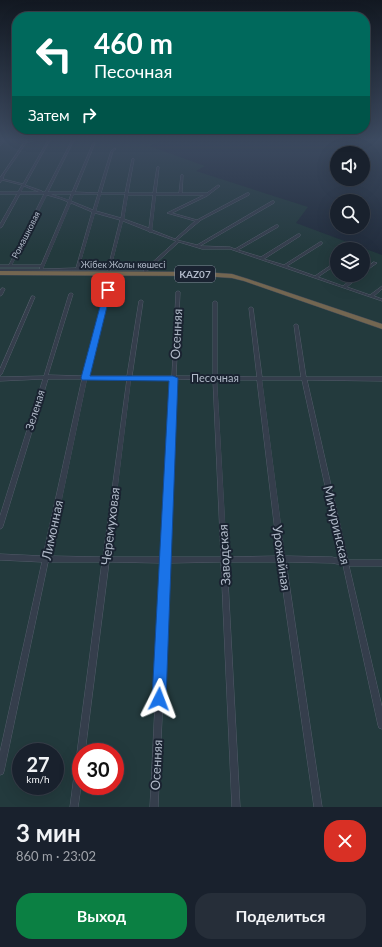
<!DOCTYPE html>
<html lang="ru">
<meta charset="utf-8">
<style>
:root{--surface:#19212d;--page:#262e39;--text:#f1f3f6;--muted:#9fa3aa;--line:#373e49;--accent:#0b8043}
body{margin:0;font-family:Lato,sans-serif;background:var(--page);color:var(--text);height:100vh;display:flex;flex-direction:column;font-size:15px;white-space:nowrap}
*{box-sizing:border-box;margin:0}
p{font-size:13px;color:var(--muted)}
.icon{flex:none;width:22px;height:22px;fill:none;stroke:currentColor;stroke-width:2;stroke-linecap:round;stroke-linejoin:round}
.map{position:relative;height:807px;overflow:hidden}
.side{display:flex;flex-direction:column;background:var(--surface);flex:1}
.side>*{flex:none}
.guide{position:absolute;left:12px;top:12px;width:358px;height:122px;border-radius:16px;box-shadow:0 4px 16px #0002,0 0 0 1px var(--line);background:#00695c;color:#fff;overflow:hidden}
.controls{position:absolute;left:330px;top:146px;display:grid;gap:8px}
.controls a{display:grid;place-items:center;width:40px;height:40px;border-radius:50%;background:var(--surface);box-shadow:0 4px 16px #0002,0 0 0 1px var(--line);font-size:20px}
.speed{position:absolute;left:12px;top:743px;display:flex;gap:8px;font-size:20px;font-weight:700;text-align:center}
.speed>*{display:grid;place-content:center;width:52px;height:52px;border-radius:50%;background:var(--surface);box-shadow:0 4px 16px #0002,0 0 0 1px var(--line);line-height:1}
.speed small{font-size:10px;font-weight:400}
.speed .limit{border:6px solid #d22;background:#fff;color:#111}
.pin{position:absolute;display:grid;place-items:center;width:34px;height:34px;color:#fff;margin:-17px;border-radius:8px;box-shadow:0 2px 6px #0006}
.me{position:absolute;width:44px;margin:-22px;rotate:3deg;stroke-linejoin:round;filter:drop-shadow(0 0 3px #0008)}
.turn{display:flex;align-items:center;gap:14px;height:84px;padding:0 16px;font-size:18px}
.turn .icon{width:52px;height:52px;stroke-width:2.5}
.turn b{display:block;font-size:28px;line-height:34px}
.then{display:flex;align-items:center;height:38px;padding:0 16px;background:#0003;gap:8px;font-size:15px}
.round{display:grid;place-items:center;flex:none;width:42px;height:42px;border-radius:16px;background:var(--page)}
.overview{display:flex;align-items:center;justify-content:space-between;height:68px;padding:0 16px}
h1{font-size:24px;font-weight:700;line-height:30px}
.primary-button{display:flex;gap:8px;margin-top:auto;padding:8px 16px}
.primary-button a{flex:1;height:46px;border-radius:16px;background:var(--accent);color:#fff;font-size:16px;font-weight:700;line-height:46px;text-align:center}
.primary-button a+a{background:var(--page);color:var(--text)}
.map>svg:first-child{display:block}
</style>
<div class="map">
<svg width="382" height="807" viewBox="0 0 382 807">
<rect width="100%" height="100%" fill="#212c3c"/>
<path fill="#233a3d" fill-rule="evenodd" d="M0,140H163L149,146L205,166L196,171L308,207L296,223L382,255V807H0ZM337,249H363V275H337ZM21,752H55V786H21ZM81,752H115V786H81Z"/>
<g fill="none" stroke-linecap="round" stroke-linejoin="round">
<g stroke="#535c6a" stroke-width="1">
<path id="street" d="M3,140H5L0,146V143Z
M26,140H28L4,175L3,179L23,184L48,140H50L25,185L42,191V192H45L72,140H74L48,192H72L93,143L94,142L95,143L75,192L98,193L111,151L115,148L116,149L113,151L101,193H125L132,159L133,158L134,159L128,193H153L157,167L158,166L159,167L156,193H179L181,175L182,174L183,175L182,193H207L218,185L220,186L207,196L172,213L197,220L247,193H249V195L201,220L177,240L197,245L272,201H274V203L200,246L230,247L235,249L276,225H278V227L238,250L261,257L298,234H300V236L264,259L284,265L320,242H322V244L287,266L315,276L337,261V264L318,277L343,286L357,275H361L347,287L370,295L382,286V289L374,296L382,299V301L230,249H202L179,242L146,272H145L143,271L144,270H111L109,271L107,270L0,271V269H40V267H0V265H9L44,194H20L2,227L0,228V224L17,194H0V192H18L22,185L2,180L0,183V178ZM24,186L39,192H21ZM51,194H71L69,200ZM74,194H98L93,210L71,201ZM101,194H125L121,218L96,211ZM47,195L61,199L68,202L41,265H12ZM128,195H153L149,228L124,219ZM156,195H204L167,213L195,221L175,239L152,230ZM71,203L92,212L76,268L43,269ZM95,213L120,220L108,268H79ZM123,221L148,231L149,232H151L176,241L146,268H111Z
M374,262L377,263L363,273V270Z
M2,288H3L5,289L2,295L0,296V291Z
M107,289H109L110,290L88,376H127L139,301L141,300L143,301L132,376H172L176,292L178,291L180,292L176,376H213V302L215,301L217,302V376L257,377L249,308L251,307L253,308L262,377H301L294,325L296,324L298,325L306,377H382V381L307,380L348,560H382V566H349L382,707V729L379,728L378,725L343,565L332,563L286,562L322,807H314L279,562H227L240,807H232L221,562L169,563L158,807H150L162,563L109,562L85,752H81V786L78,807H70L102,562H48L4,771L3,774L0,775V752L42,562L0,560V554L43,556L82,379H48L3,526L2,528L0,529V516L43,379L0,381V377L44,376L69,294L71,293L73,294L48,375L83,376ZM87,379H127L103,557L50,556ZM131,379H172L162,557H109ZM176,379L213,380L221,557H169ZM217,380H257L278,556L227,557ZM262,380H302L341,559L332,557L285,556Z
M32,296H33L35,297L2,374L0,376V369Z"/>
</g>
<g stroke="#404957" stroke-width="1">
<path id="highway" d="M0,271L203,272L232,274L248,279L382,324V329L244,281L232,278L203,276L0,275Z"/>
</g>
<use href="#street" fill="#353e4c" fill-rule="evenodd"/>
<use href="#highway" fill="#736651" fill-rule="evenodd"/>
</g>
<linearGradient id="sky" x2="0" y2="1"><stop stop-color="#121821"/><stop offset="0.55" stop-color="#3d4b61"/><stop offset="1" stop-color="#3d4b61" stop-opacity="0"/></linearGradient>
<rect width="382" height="253" fill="url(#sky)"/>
<path fill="#1a73e8" stroke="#114b97" d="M105,288H110L111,290L90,376H173L178,378L166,699L164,704L159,706L154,704L152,699L169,381L82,380L81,378Z"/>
<g text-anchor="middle" stroke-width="4" stroke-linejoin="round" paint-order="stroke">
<g font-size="9" fill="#b0b9c8" stroke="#1a2331">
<text transform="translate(26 235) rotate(-63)" y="3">Ромашковая</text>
<text x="123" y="268">Жібек Жолы көшесі</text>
</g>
<rect fill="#1a2331" stroke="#838c9b" stroke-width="1" x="175" y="266" width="40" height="16" rx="3"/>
<g font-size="10" font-weight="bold" fill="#b0b9c8">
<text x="195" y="278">KAZ07</text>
</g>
<g font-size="11" fill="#b0b9c8" stroke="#1a2331">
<text x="215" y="382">Песочная</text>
<text transform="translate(35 410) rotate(-73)" y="4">Зеленая</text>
</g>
<g font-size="13" fill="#b0b9c8" stroke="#1a2331">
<text transform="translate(176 334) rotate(-87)" y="5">Осенняя</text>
<text transform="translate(337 525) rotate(77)" y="5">Мичуринская</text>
<text transform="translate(110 526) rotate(-83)" y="5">Черемуховая</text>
<text transform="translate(52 530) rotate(-78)" y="5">Лимонная</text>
<text transform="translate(224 555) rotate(-93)" y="5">Заводская</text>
<text transform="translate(282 558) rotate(82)" y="5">Урожайная</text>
<text transform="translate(156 765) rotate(-87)" y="5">Осенняя</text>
</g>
</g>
</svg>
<div class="controls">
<a><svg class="icon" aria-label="sound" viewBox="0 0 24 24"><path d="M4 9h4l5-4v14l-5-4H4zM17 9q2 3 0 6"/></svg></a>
<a><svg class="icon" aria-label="search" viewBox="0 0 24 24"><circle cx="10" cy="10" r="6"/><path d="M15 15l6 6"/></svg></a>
<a><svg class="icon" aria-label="layers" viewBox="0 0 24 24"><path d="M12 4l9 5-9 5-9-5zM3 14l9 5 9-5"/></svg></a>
</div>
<div class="speed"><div>27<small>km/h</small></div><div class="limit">30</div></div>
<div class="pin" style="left:108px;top:290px;background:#d93025"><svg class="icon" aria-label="arrive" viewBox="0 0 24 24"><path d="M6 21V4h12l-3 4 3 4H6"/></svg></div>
<svg class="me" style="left:159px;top:699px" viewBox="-20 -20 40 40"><path d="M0-17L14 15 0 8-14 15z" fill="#1a73e8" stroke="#fff" stroke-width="4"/></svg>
<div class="guide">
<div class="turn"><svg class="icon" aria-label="left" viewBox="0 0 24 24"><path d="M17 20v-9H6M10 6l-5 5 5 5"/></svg><div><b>460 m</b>Песочная</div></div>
<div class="then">Затем<svg class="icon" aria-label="right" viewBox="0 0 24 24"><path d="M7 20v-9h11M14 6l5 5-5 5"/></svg></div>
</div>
</div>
<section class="side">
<div class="overview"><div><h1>3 мин</h1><p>860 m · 23:02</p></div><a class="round" style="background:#d93025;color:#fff"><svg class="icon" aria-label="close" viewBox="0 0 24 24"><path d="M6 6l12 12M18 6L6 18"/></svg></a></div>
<div class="primary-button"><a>Выход</a><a>Поделиться</a></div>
</section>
